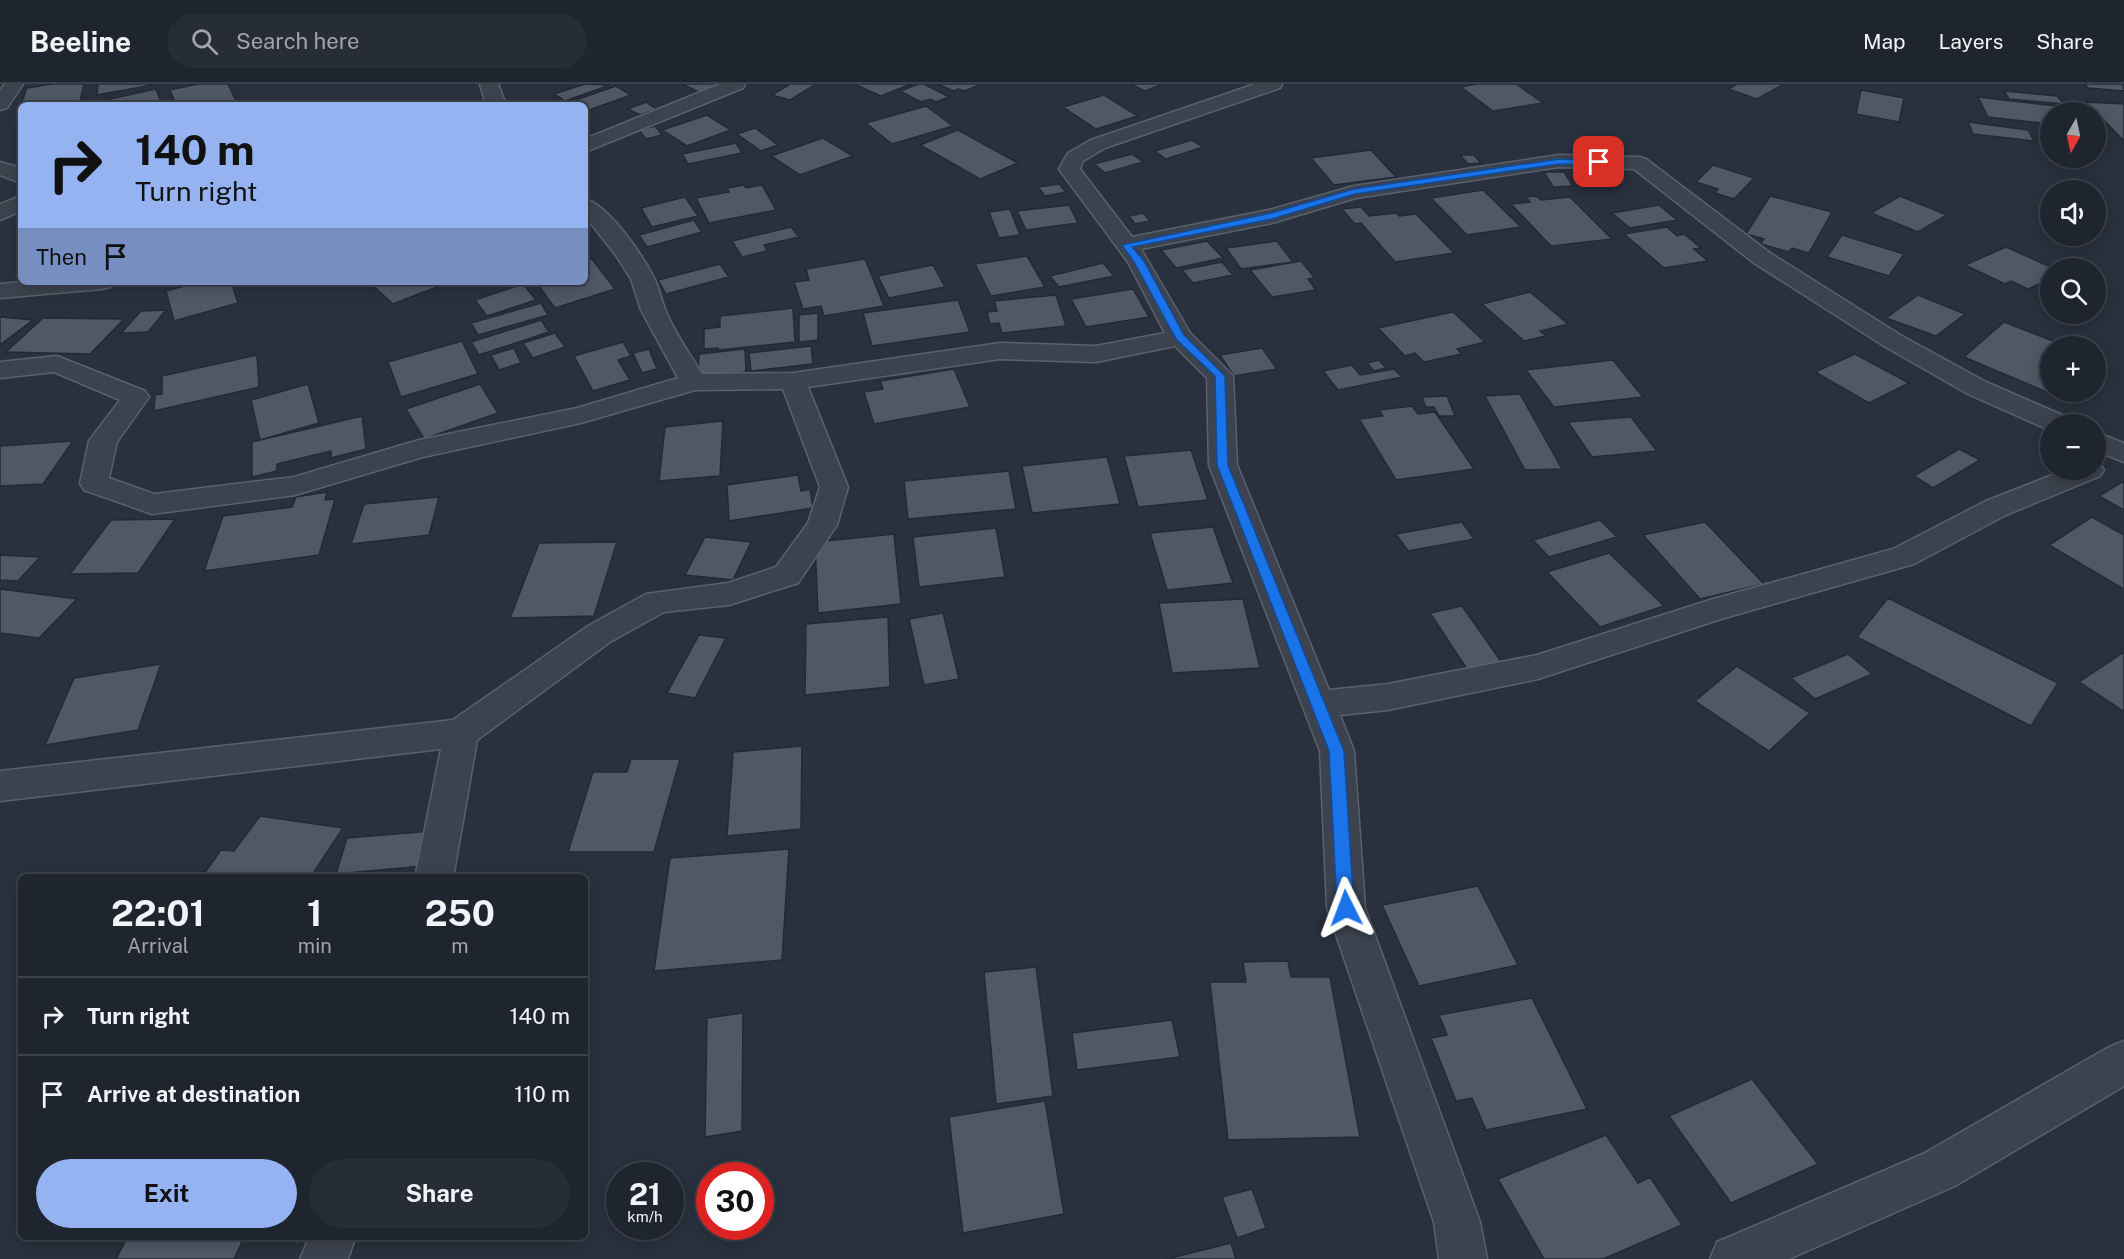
<!DOCTYPE html>
<meta charset="utf-8">
<style>
:root{--surface:#1f252e;--page:#272d36;--text:#f1f3f6;--muted:#a1a5aa;--line:#3c424a;--accent:#95b2f1}
body{margin:0;font-family:"Public Sans",sans-serif;background:var(--page);color:var(--text);height:100vh;display:flex;flex-direction:column;font-size:22px;white-space:nowrap}
*{box-sizing:border-box;margin:0}
p{font-size:20px;color:var(--muted)}
.icon{flex:none;width:33px;height:33px;fill:none;stroke:currentColor;stroke-width:2;stroke-linecap:round;stroke-linejoin:round}
.map{position:relative;flex:1;overflow:hidden}
.sheet{position:absolute;left:18px;top:790px;width:570px;height:366px;display:flex;flex-direction:column;background:var(--surface);border-radius:9px;box-shadow:0 3px 15px #0003,0 0 0 2px var(--line)}
.sheet>*{flex:none}
.guide{position:absolute;left:18px;top:18px;width:570px;height:183px;border-radius:9px;box-shadow:0 3px 15px #0003,0 0 0 2px var(--line);background:#95b2f1;color:#111;overflow:hidden}
.needle{width:39px;rotate:189deg}
.tools{position:absolute;left:2040px;top:18px;display:grid;gap:12px}
.tools a{display:grid;place-items:center;width:66px;height:66px;border-radius:50%;background:var(--surface);box-shadow:0 3px 15px #0003,0 0 0 2px var(--line);font-size:30px}
.speed{position:absolute;left:606px;top:1078px;display:flex;gap:12px;font-size:30px;font-weight:700;text-align:center}
.speed>*{display:grid;place-content:center;width:78px;height:78px;border-radius:50%;background:var(--surface);box-shadow:0 3px 15px #0003,0 0 0 2px var(--line);line-height:1}
.speed small{font-size:15px;font-weight:400}
.speed .limit{border:9px solid #d22;background:#fff;color:#111}
.pin{position:absolute;display:grid;place-items:center;width:51px;height:51px;color:#fff;margin:-26px;border-radius:12px;box-shadow:0 3px 9px #0006}
.me{position:absolute;width:66px;margin:-33px;rotate:357deg;stroke-linejoin:round;filter:drop-shadow(0 0 4px #0008)}
.turn{display:flex;align-items:center;gap:21px;height:126px;padding:0 18px;font-size:27px}
.turn .icon{width:78px;height:78px;stroke-width:2.5}
.turn b{display:block;font-size:42px;line-height:51px}
.then{display:flex;align-items:center;height:57px;padding:0 18px;background:#0003;gap:12px;font-size:22px}
.eta{display:flex;justify-content:space-evenly;align-items:center;height:102px;text-align:center}
.eta b{font-size:36px;font-weight:700;line-height:42px}
.button{display:flex;gap:12px;margin-top:auto;padding:12px 18px}
.button a{flex:1;height:69px;border-radius:36px;background:var(--accent);color:#111;font-size:24px;font-weight:700;line-height:69px;text-align:center}
.button a+a{background:var(--page);color:var(--text)}
ul{padding:0;list-style:none}
li{display:flex;align-items:center;gap:18px;height:78px;padding:0 18px;border-top:2px solid var(--line)}
li div{flex:1}
li b{display:block;font-size:22px}
li em{font-style:normal}
header{display:flex;align-items:center;gap:36px;box-sizing:border-box;height:84px;padding:0 30px;background:var(--surface);border-bottom:2px solid var(--line)}
header strong{font-size:28px}
nav{display:flex;gap:33px;margin-inline-start:auto;font-size:21px}
.search{width:420px;height:54px;background:var(--page);display:flex;align-items:center;gap:15px;box-sizing:border-box;padding:0 21px;border-radius:33px;color:var(--muted);font-size:22px}
.map>svg:first-child{display:block}
</style>
<header>
<strong>Beeline</strong>
<div class="search"><svg class="icon" aria-label="search" viewBox="0 0 24 24"><circle cx="10" cy="10" r="6"/><path d="M15 15l6 6"/></svg>Search here</div>
<nav><a>Map</a><a>Layers</a><a>Share</a></nav>
</header>
<div class="map">
<svg width="2124" height="1175" viewBox="0 0 2124 1175">
<rect width="100%" height="100%" fill="#29313e"/>
<path fill="#4f5866" stroke="#232a35" stroke-width="1.5" d="M52,0H84L80,17L50,21H21L19,26L27,4Z
M98,0H158L97,11Z
M198,0H228L238,21H176L170,6Z
M585,0L610,1L565,17L554,10Z
M682,0H721L699,8Z
M790,0H816L790,16L772,11Z
M854,0H911L881,12Z
M919,0H924L949,13L936,18L931,15L921,18L900,7Z
M937,0H981L965,7L958,5L954,7Z
M1130,0H1163L1145,7Z
M1476,0H1516L1543,19L1493,27L1461,3Z
M1737,0H1784L1757,15L1728,5Z
M2084,0H2123L2124,7L2088,4Z
M616,2L631,11L589,26L585,21L573,17Z
M156,5L162,21H102L101,17Z
M1861,6L1904,14L1899,38L1856,30Z
M2004,7L2057,12L2064,20L2009,15Z
M1104,11L1138,32L1096,45L1063,23Z
M1978,13L2083,25L2085,28H2050V40L1988,33Z
M646,18L657,25L640,31L628,25Z
M2086,18L2124,20V56H2123Z
M926,22L953,42L892,60L866,39Z
M707,31L731,46L687,62L662,46Z
M1968,38L2028,46L2034,57L1973,50Z
M655,42L662,51L646,55L639,46Z
M755,44L778,61L761,67L737,50Z
M958,46L1018,79L980,95L920,61Z
M823,54L853,72L800,91L771,72Z
M1192,56L1203,63L1166,75L1155,67Z
M736,59L742,69L688,80L682,70Z
M1371,66L1396,93L1334,101L1311,74Z
M1132,70L1143,78L1105,89L1094,80Z
M1460,71H1474L1481,79L1468,80Z
M1713,81L1754,94L1734,115L1715,109L1718,105L1696,98Z
M1544,88H1564L1573,102L1553,103Z
M1059,100L1066,108L1045,112L1038,103Z
M744,101L746,104L762,101L776,126L709,139L696,114L729,108L727,104Z
M1483,106L1521,143L1467,151L1431,114Z
M1536,112L1541,116L1570,113L1612,155L1551,162L1511,120L1530,118L1526,113Z
M1770,112L1832,128L1809,169L1792,164L1789,168L1761,160L1764,155L1746,150Z
M1900,112L1947,131L1918,148L1871,129Z
M685,113L698,132L652,143L641,124Z
M1069,121L1078,139L1026,146L1017,127Z
M1659,121L1677,136L1630,144L1612,129Z
M1361,123L1369,132L1396,129L1399,132L1416,130L1454,169L1395,178L1361,139L1355,140L1342,125Z
M1010,125L1020,151L999,154L989,128Z
M1143,129L1150,137L1135,140L1129,132Z
M694,136L702,148L647,163L639,151Z
M791,143L799,153L764,161L767,167L742,173L732,157Z
M1667,143L1677,152L1684,150L1701,164L1694,165L1708,177L1664,184L1624,150Z
M1842,151L1904,170L1889,192L1827,173Z
M1207,157L1223,174L1176,184L1161,166Z
M1277,157L1293,178L1241,185L1226,164Z
M2006,163L2053,184H2050V195L2028,205L2011,197L2005,200L1965,181Z
M1027,172L1045,203L991,212L975,180Z
M592,175L615,205L555,224L536,198H585V177Z
M865,175L884,222L824,232L821,222L803,225L794,198L809,196L806,185Z
M1301,177L1315,194L1308,195L1316,206L1272,213L1250,186Z
M1222,178L1233,191L1193,199L1182,186Z
M1103,179L1114,192L1059,203L1050,192Z
M720,180L729,193L666,210L658,196Z
M933,181L945,203L889,214L878,192Z
M199,198H231L238,219L174,237L166,207Z
M369,198H450L393,220Z
M523,200L536,216L487,232L475,216Z
M1133,205L1149,233L1086,243L1071,215Z
M1530,208L1568,240L1540,247L1546,252L1524,257L1482,220Z
M1056,211L1066,242L1002,249L999,239L990,240L987,228L997,227L994,217Z
M1918,211L1965,230L1936,252L1886,234Z
M958,216L970,248L872,262L863,229Z
M541,219L548,231L478,251L471,239Z
M793,224L795,258L718,266V264L704,265V245L720,243V232Z
M166,226L148,248L121,249L141,227Z
M1453,228L1485,258L1457,265L1462,270L1424,278L1415,269L1405,272L1378,244Z
M818,229V256L799,258V231Z
M0,233L33,236L0,261Z
M43,234L124,235L90,270L6,268Z
M541,236L549,248L479,271L471,258Z
M2004,238L2066,262H2050L2049,309L1964,273Z
M555,249L565,263L533,274L523,259Z
M462,257L478,290L401,313L388,278Z
M623,258L631,272L618,276L630,296L593,307L574,272Z
M811,262L813,280L751,287L749,269Z
M514,264L521,279L499,286L491,271Z
M1262,264L1277,285L1234,292L1220,271Z
M649,265L657,285L642,289L633,269Z
M745,265L746,288L698,293L699,270Z
M1855,270L1909,299L1869,319L1815,288Z
M257,271L259,303L154,327L155,311L162,310V292Z
M1379,276L1386,284L1374,287L1367,279Z
M1613,276L1643,313L1554,323L1526,286Z
M1352,281L1360,291L1394,285L1402,293L1338,306L1323,287Z
M954,285L970,323L874,340L864,308L883,305L880,297Z
M308,300L319,339L260,356L251,316Z
M480,300L498,329L424,355L406,325Z
M1520,310L1562,385L1525,386L1485,312Z
M1447,312L1455,332H1439L1434,323H1426L1422,313Z
M1412,322L1418,330L1435,328L1474,385L1396,396L1359,335L1383,332L1379,326Z
M362,332L366,365L331,374V367L277,380V387L252,393V358Z
M1631,333L1657,367L1592,373L1568,338Z
M723,337L720,392L659,397L665,343Z
M73,357L43,400L0,402V362Z
M1959,365L1980,376L1933,404L1914,392Z
M1191,366L1208,416L1138,423L1124,372Z
M1107,373L1120,420L1032,429L1022,382Z
M1009,387L1016,425L908,435L904,397Z
M798,391L801,407L810,405L813,424L729,437L727,401Z
M2124,397V426L2099,412Z
M327,408L325,416L335,415L319,471L204,487L223,432L292,423L296,413Z
M439,413L429,451L351,460L364,420Z
M2092,433L2124,451V505L2049,461Z
M175,435L138,489L70,490L111,436Z
M1600,436L1617,453L1549,473L1533,456Z
M1462,438L1474,455L1408,467L1396,450Z
M1705,438L1764,500L1700,515L1643,451Z
M1213,443L1233,499L1167,506L1150,449Z
M996,444L1005,493L919,503L913,453Z
M894,450L901,520L818,529L815,458Z
M705,453L751,458L733,496L685,491Z
M617,458L594,532L510,534L539,459Z
M1609,469L1664,522L1600,543L1547,488Z
M0,471L40,473L18,497L0,496Z
M0,505L77,515L39,554L0,549Z
M1888,514L2058,599L2031,642L1857,553Z
M1243,515L1260,584L1172,589L1159,519Z
M1462,522L1505,583L1471,591L1430,529Z
M943,529L959,595L924,601L909,535Z
M888,533L890,603L805,611L806,540Z
M699,551L726,554L695,614L667,609Z
M2124,568V626L2123,627L2079,598Z
M1848,570L1872,590L1815,615L1791,594Z
M161,580L138,646L45,661L74,594Z
M1737,582L1810,629L1769,667L1695,617Z
M802,662L801,745L727,752L733,668Z
M631,675H680L654,768H568L593,688H627Z
M260,732L343,744L310,794H201L221,766L234,767Z
M455,745L445,780L336,790L347,754Z
M789,765L782,876L654,887L670,774Z
M1478,802L1518,881L1419,902L1382,821Z
M1288,877L1291,893H1330L1360,1053L1228,1056L1210,898H1246L1243,878Z
M1036,883L1053,1012L996,1020L984,888Z
M1532,914L1587,1025L1486,1046L1472,1014L1456,1017L1431,954L1447,951L1439,931Z
M743,929L742,1047L705,1053L707,934Z
M1172,936L1180,973L1077,986L1072,949Z
M1752,995L1818,1080L1731,1119L1669,1032Z
M1045,1017L1064,1130L963,1149L949,1033Z
M1606,1051L1638,1099L1650,1093L1682,1141L1603,1175H1544L1498,1095Z
M1252,1105L1266,1144L1237,1154L1222,1113Z
M127,1154H244L234,1175H116Z
M1231,1159L1236,1175H1167Z"/>
<g fill="none" stroke-linecap="round" stroke-linejoin="round">
<g stroke="#5a616c" stroke-width="3">
<path id="minor" d="M5,0H23L7,24L0,26V6Z
M480,0H498L506,21H486Z
M720,0H745L743,4L585,68V55Z
M1255,0H1282L1280,4L1105,64L1083,77L1080,85L1132,153L1269,126L1354,102L1559,71L1639,73L1646,75L1770,169L1902,252L1986,298L2069,334L2072,340H2050L2049,346L1968,310L1884,262L1754,179L1634,85L1559,83L1356,114L1272,139L1141,165L1190,249L1233,292L1237,381L1329,606L1388,600L1537,571L1713,515L1893,465L1986,417L2065,386H2096V378L2100,380L2104,386L2100,392L2006,431L1914,480L1721,535L1538,595L1388,626L1340,631L1354,667L1365,824L1480,1138L1487,1175H1439L1434,1138L1327,824L1320,667L1209,381L1207,294L1175,262L1096,278L1000,275L808,303L848,403L837,441L798,499L729,521L664,528L610,558L477,656L453,794H415L441,665L0,717V687L453,636L588,542L646,510L728,499L776,483L808,439L820,403L783,305L695,306L581,339L423,373L295,411L152,430L84,406L80,399L89,357L120,316L54,288L0,294V278L57,272L145,307L149,313L117,358L109,394L154,410L294,393L419,356L577,324L678,294L641,226L631,195L615,170L585,132V115C609,121 643,172 654,194C659,204 661,215 665,225C674,248 689,269 702,290L793,289L1000,259L1096,262L1165,249L1128,178L1059,85L1068,69L1091,56Z
M0,78L21,84V99L0,91Z
M21,112V127L0,136V120Z
M21,198H114L110,203L102,205L0,214V200Z
M2096,348L2124,359V378L2096,367Z
M2124,957V1002L1955,1102L1789,1175H1710L1717,1158L1923,1070L2109,963Z
M309,1154H355L348,1175H300Z"/>
</g>
<use href="#minor" fill="#3c434e" fill-rule="evenodd"/>
</g>
<path fill="#1a73e8" stroke="#114b97" stroke-width="1.5" d="M1559,75L1599,76L1603,78L1599,81L1559,80L1355,110L1272,135L1132,163L1144,177L1184,251L1225,292L1228,381L1344,667L1354,824L1351,829L1346,831L1340,829L1337,824L1329,667L1217,381L1215,292L1176,255L1134,178L1122,161L1271,129L1354,105Z"/>
</svg>
<div class="tools">
<a><svg class="needle" viewBox="-14 -14 28 28"><path d="M0-13l5 13h-10z" fill="#e53935"/><path d="M0 13l5-13h-10z" fill="#a1a5aa"/></svg></a>
<a><svg class="icon" aria-label="sound" viewBox="0 0 24 24"><path d="M4 9h4l5-4v14l-5-4H4zM17 9q2 3 0 6"/></svg></a>
<a><svg class="icon" aria-label="search" viewBox="0 0 24 24"><circle cx="10" cy="10" r="6"/><path d="M15 15l6 6"/></svg></a>
<a>+</a>
<a>−</a>
</div>
<div class="speed"><div>21<small>km/h</small></div><div class="limit">30</div></div>
<div class="pin" style="left:1599px;top:78px;background:#d93025"><svg class="icon" aria-label="arrive" viewBox="0 0 24 24"><path d="M6 21V4h12l-3 4 3 4H6"/></svg></div>
<svg class="me" style="left:1346px;top:824px" viewBox="-20 -20 40 40"><path d="M0-17L14 15 0 8-14 15z" fill="#1a73e8" stroke="#fff" stroke-width="4"/></svg>
<div class="guide">
<div class="turn"><svg class="icon" aria-label="right" viewBox="0 0 24 24"><path d="M7 20v-9h11M14 6l5 5-5 5"/></svg><div><b>140 m</b>Turn right</div></div>
<div class="then">Then<svg class="icon" aria-label="arrive" viewBox="0 0 24 24"><path d="M6 21V4h12l-3 4 3 4H6"/></svg></div>
</div>
<section class="sheet">
<div class="eta">
<div><b>22:01</b><p>Arrival</p></div>
<div><b>1</b><p>min</p></div>
<div><b>250</b><p>m</p></div>
</div>
<ul>
<li><svg class="icon" aria-label="right" viewBox="0 0 24 24"><path d="M7 20v-9h11M14 6l5 5-5 5"/></svg><div><b>Turn right</b></div><em>140 m</em></li>
<li><svg class="icon" aria-label="arrive" viewBox="0 0 24 24"><path d="M6 21V4h12l-3 4 3 4H6"/></svg><div><b>Arrive at destination</b></div><em>110 m</em></li>
</ul>
<div class="button"><a>Exit</a><a>Share</a></div>
</section>
</div>
